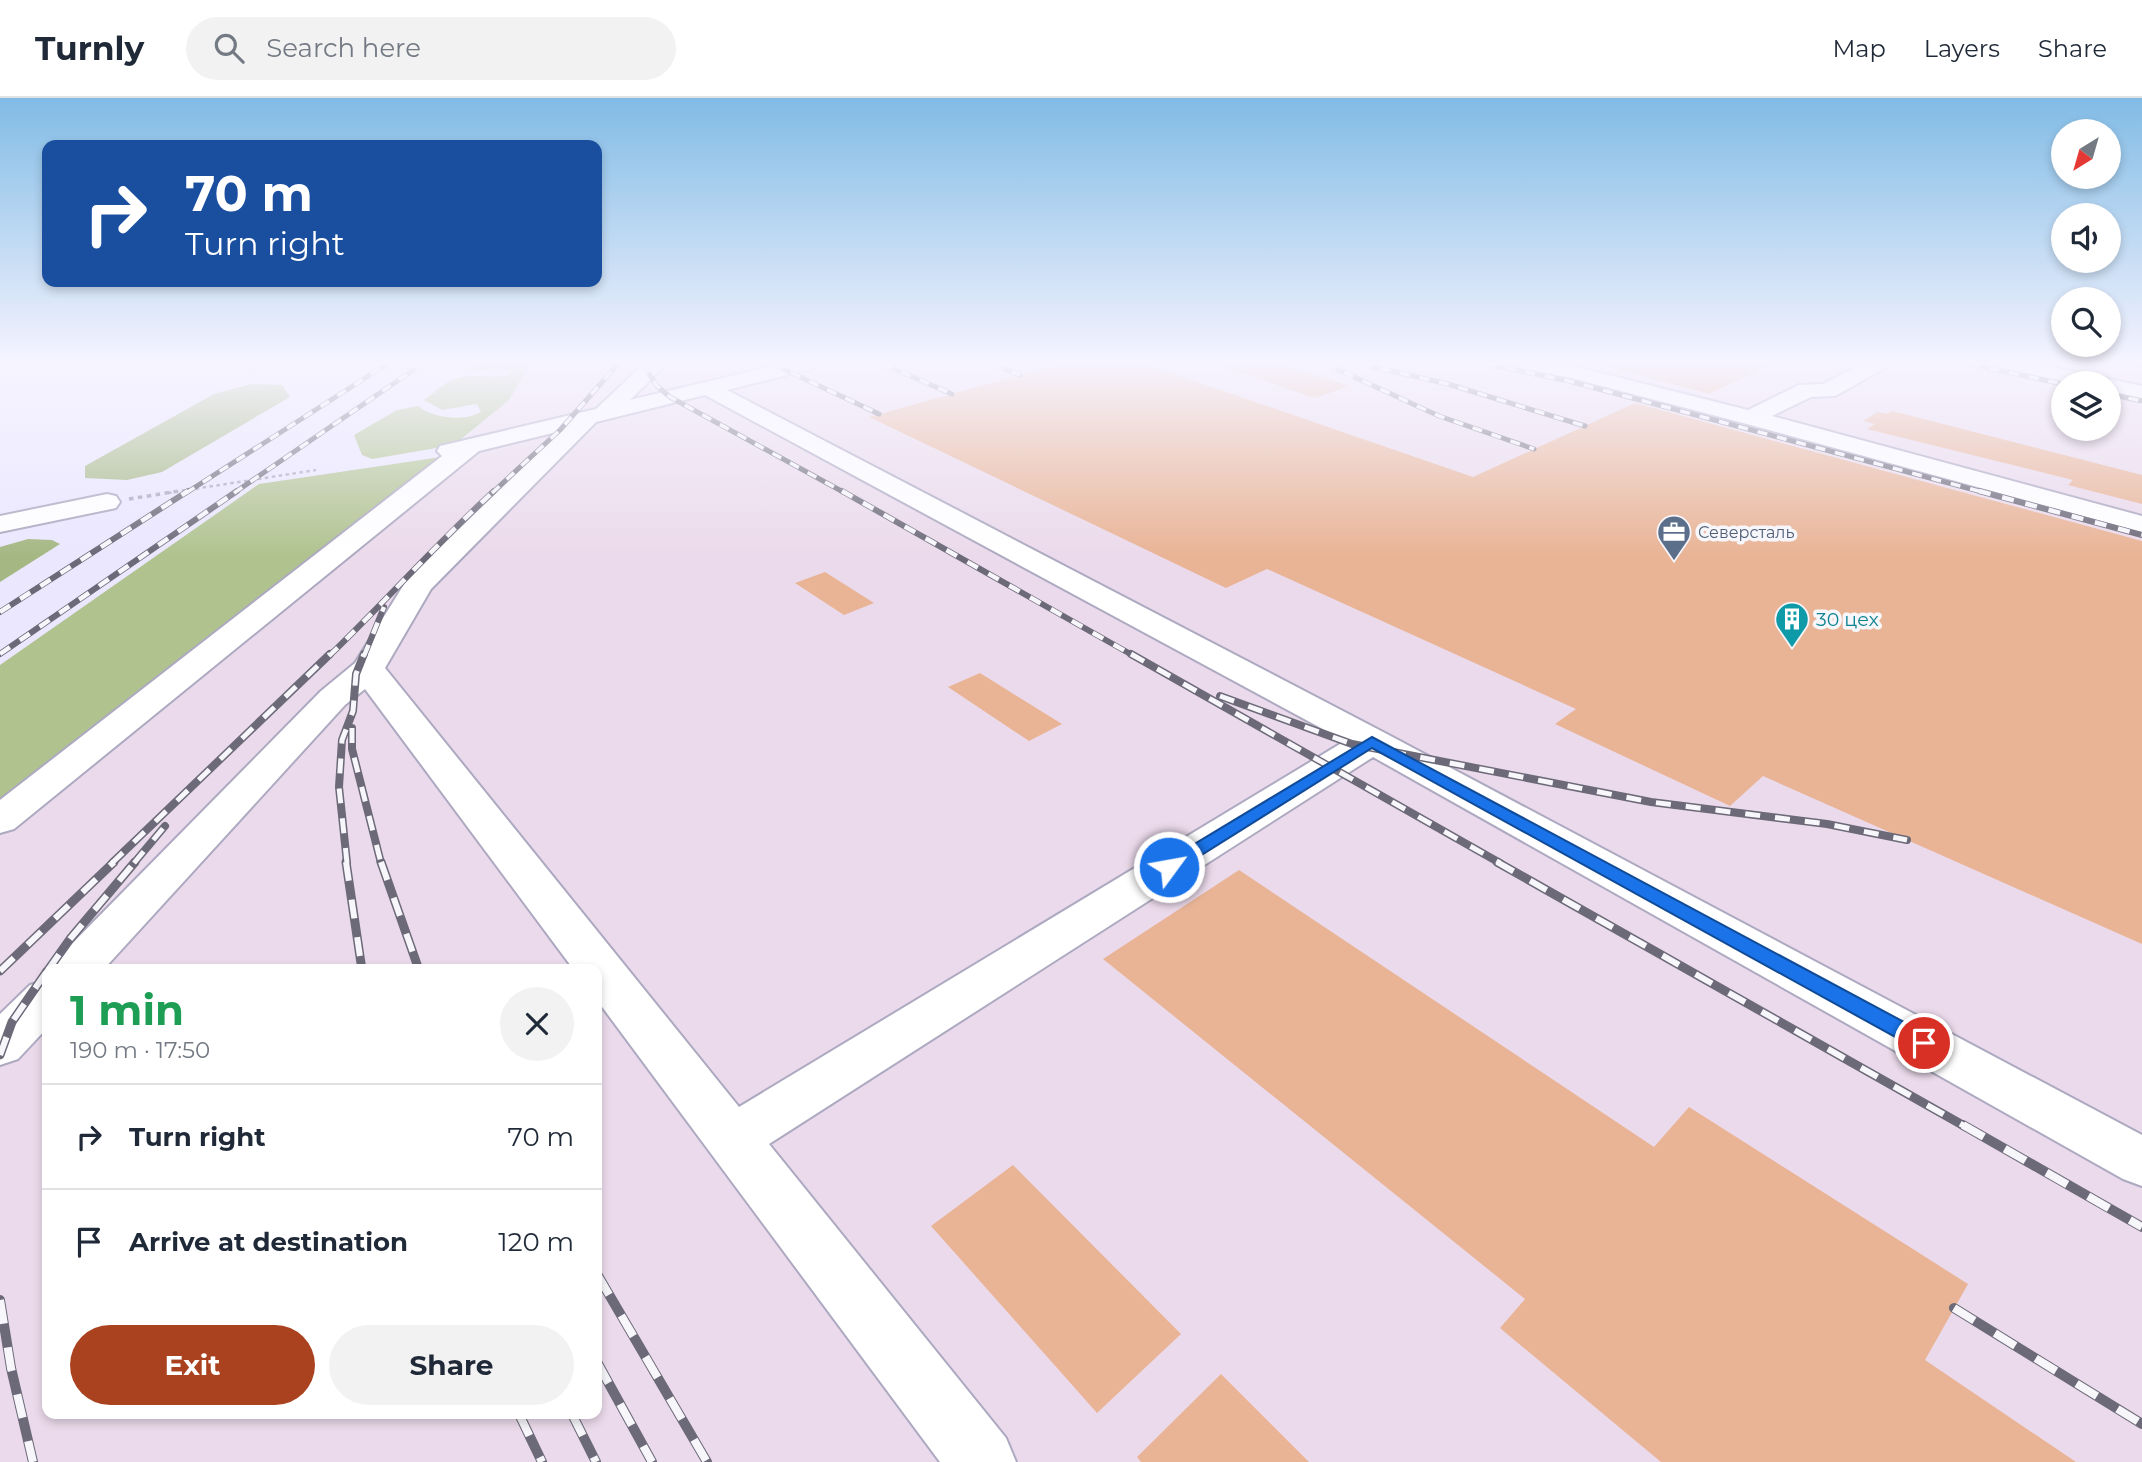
<!DOCTYPE html>
<meta charset="utf-8">
<style>
:root{--surface:#fff;--page:#f2f2f3;--text:#1f2937;--muted:#747a83;--line:#e0e1e3;--accent:#aa421f}
body{margin:0;font-family:Montserrat,sans-serif;background:var(--page);color:var(--text);height:100vh;display:flex;flex-direction:column;font-size:26px;white-space:nowrap}
*{box-sizing:border-box;margin:0}
p{font-size:23px;color:var(--muted)}
.icon{flex:none;width:38px;height:38px;fill:none;stroke:currentColor;stroke-width:2;stroke-linecap:round;stroke-linejoin:round}
.map{position:relative;flex:1;overflow:hidden}
.details{position:absolute;left:42px;top:866px;width:560px;height:455px;display:flex;flex-direction:column;background:var(--surface);border-radius:14px;box-shadow:0 4px 10px #0003}
.details>*{flex:none}
.banner{position:absolute;left:42px;top:42px;width:560px;height:147px;border-radius:14px;box-shadow:0 4px 10px #0003;background:#1a4fa0;color:#fff;overflow:hidden}
.needle{width:46px;rotate:217deg}
.controls{position:absolute;left:2051px;top:21px;display:grid;gap:14px}
.controls a{display:grid;place-items:center;width:70px;height:70px;border-radius:50%;background:var(--surface);box-shadow:0 4px 10px #0003;font-size:35px}
.pin{position:absolute;display:grid;place-items:center;width:60px;height:60px;color:#fff;margin:-30px;border:4px solid #fff;border-radius:50%;box-shadow:0 2px 7px #0007}
.me{position:absolute;width:77px;margin:-38px;rotate:58deg;stroke-linejoin:round;filter:drop-shadow(0 0 5px #0008)}
.turn{display:flex;align-items:center;gap:24px;height:147px;padding:0 28px;font-size:32px}
.turn .icon{width:91px;height:91px;stroke-width:2.5}
.turn b{display:block;font-size:49px;line-height:60px}
.round{display:grid;place-items:center;flex:none;width:74px;height:74px;border-radius:37px;background:var(--page)}
.head{display:flex;align-items:center;justify-content:space-between;height:119px;padding:0 28px}
h1{font-size:42px;font-weight:700;line-height:52px;color:#1e9e55}
.action{display:flex;gap:14px;margin-top:auto;padding:14px 28px}
.action a{flex:1;height:80px;border-radius:42px;background:var(--accent);color:#fff;font-size:28px;font-weight:700;line-height:80px;text-align:center}
.action a+a{background:var(--page);color:var(--text)}
ul{padding:0;list-style:none}
li{display:flex;align-items:center;gap:21px;height:105px;padding:0 28px;border-top:2px solid var(--line)}
li div{flex:1}
li b{display:block;font-size:26px}
li em{font-style:normal}
header{display:flex;align-items:center;gap:42px;box-sizing:border-box;height:98px;padding:0 35px;background:var(--surface);border-bottom:2px solid var(--line)}
header strong{font-size:33px}
nav{display:flex;gap:38px;margin-inline-start:auto;font-size:24px}
.search{width:490px;height:63px;background:var(--page);display:flex;align-items:center;gap:18px;box-sizing:border-box;padding:0 24px;border-radius:38px;color:var(--muted);font-size:26px}
.map>svg:first-child{display:block}
</style>
<header>
<strong>Turnly</strong>
<div class="search"><svg class="icon" aria-label="search" viewBox="0 0 24 24"><circle cx="10" cy="10" r="6"/><path d="M15 15l6 6"/></svg>Search here</div>
<nav><a>Map</a><a>Layers</a><a>Share</a></nav>
</header>
<div class="map">
<svg width="2142" height="1364" viewBox="0 0 2142 1364">
<rect width="100%" height="100%" fill="#eae7ff"/>
<path fill="#ebdaeb" fill-rule="evenodd" d="M530,266H2142V1364H0V702L449,353L509,302ZM2063,285H2109V331H2063ZM47,872H597V1316H47Z"/>
<path fill="#b0c38f" d="M475,266H530L509,302L454,347L372,361L362,357L354,337L397,312L418,308C432,320 465,324 481,314L477,306L442,312L424,302C433,295 442,287 452,282C468,274 490,281 508,277L511,273L499,271L464,273Z
M441,359L0,702V567L259,386Z"/>
<path fill="#a5b884" d="M251,286L282,287L290,299L162,374L127,382L85,380V368L214,296Z
M28,441L52,442L60,446L0,484V449Z"/>
<path fill="#e9b496" d="M1060,266H1145L1473,379L1635,305L2142,443V846L1763,678L1730,708L1555,626L1576,611L1267,471L1226,490L869,319Z
M1217,266H1279L1349,288L1315,300Z
M1598,266H1771L1709,296Z
M1892,313L2142,377V406L2068,387L2073,382L1867,331L1875,326L1863,323L1878,314L1886,316Z
M825,474L874,505L844,517L795,485Z
M980,575L1062,626L1029,643L948,589Z
M1239,772L1654,1049L1689,1009L1968,1186L1925,1262L2076,1364H1661L1500,1230L1525,1201L1103,861Z
M1013,1067L1181,1236L1097,1315L931,1128Z
M1221,1276L1309,1364H1141L1137,1359Z"/>
<g fill="none" stroke-linecap="round" stroke-linejoin="round">
<g stroke="#aca9c0" stroke-width="4">
<path id="minor" d="M644,266H666L630,302L782,266H817L814,270L727,292L1385,635L2142,1037V1088L2123,1081L1373,659L769,1046L1006,1340L1016,1364H940L597,902V872H574L365,591L345,607L103,872H52L58,860L321,593L355,565L408,480L561,333L479,353L14,731L0,735V702L442,358L437,353L440,348L596,311ZM705,297L1345,643L739,1009L385,570L431,491L596,324Z
M1517,266L1569,267L1748,312L1799,287L1823,286L1862,266H1888L1885,270L1835,298L1811,299L1772,318L2142,418V434L1743,325L1568,279L1520,270Z
M1999,266H2039L2142,288V300L2109,293V285H2072L2002,270Z
M107,396L116,398L120,404L116,410L0,434V418Z
M47,882V930L18,961L0,967V916L30,887Z"/>
</g>
<path stroke="#aaa8bb" stroke-width="2.5" stroke-dasharray="3.5 3.5" stroke-linecap="butt" d="M168,395L316,372"/>
<path stroke="#aaa8bb" stroke-width="3.5" stroke-dasharray="4.5 4.5" stroke-linecap="butt" d="M129,401L179,393"/>
<use href="#minor" fill="#fff" fill-rule="evenodd"/>
<g stroke="#6c6a78" stroke-width="5">
<path id="rail-far4" d="M643,266L657,288L670,299L845,395
M773,266L879,316
M883,266L952,296
M993,266L1020,277
M1326,266L1439,318L1534,351
M1361,266L1448,286L1585,328
M1486,266L1569,283L1986,395
M1970,266L2063,286
M2136,266L2142,267
M2109,296L2142,303
M186,395L387,266
M234,395L422,266
M492,395L560,332L618,266"/>
</g>
<g stroke="#6c6a78" stroke-width="6">
<path id="rail-far3" d="M842,393L1134,558
M1979,393L2142,437
M0,514L188,393
M0,556L237,393
M329,558C385,504 436,446 494,393
M364,558L384,509"/>
</g>
<g stroke="#6c6a78" stroke-width="8">
<path id="rail-far2" d="M1131,556L1500,765
M1220,598L1352,646L1651,704L1827,726L1907,742
M352,630V651L381,765
M112,765L330,556
M134,765L165,728
M347,765L339,689L342,642L353,613L356,576L364,556"/>
</g>
<g stroke="#6c6a78" stroke-width="9">
<path id="rail-far1" d="M346,764L362,872
M381,764L419,872
M1497,764L1966,1029
M48,872L70,841L135,764
M0,873L114,764
M0,957L12,924L47,873"/>
</g>
<g stroke="#6c6a78" stroke-width="10">
<path id="rail" d="M1963,1027L2142,1129
M597,1176L707,1364
M0,1202L11,1270L33,1364
M1954,1210L2142,1326
M597,1264L652,1364
M519,1316L542,1364
M572,1316L596,1364"/>
</g>
<use href="#rail-far4" stroke="#f7f6fb" stroke-width="3.5" stroke-dasharray="10" stroke-linecap="butt"/>
<use href="#rail-far3" stroke="#f7f6fb" stroke-width="4.5" stroke-dasharray="12" stroke-linecap="butt"/>
<use href="#rail-far2" stroke="#f7f6fb" stroke-width="5" stroke-dasharray="15" stroke-linecap="butt"/>
<use href="#rail-far1" stroke="#f7f6fb" stroke-width="6" stroke-dasharray="19" stroke-linecap="butt"/>
<use href="#rail" stroke="#f7f6fb" stroke-width="8" stroke-dasharray="24" stroke-linecap="butt"/>
</g>
<linearGradient id="sky" x2="0" y2="1"><stop stop-color="#81bbe5"/><stop offset="0.58" stop-color="#f6f4ff"/><stop offset="1" stop-color="#f6f4ff" stop-opacity="0"/></linearGradient>
<rect width="2142" height="457" fill="url(#sky)"/>
<path fill="#1a73e8" stroke="#114b97" stroke-width="2" d="M1372,639L1932,939L1935,945L1932,951L1924,953L1917,951L1372,650L1176,773H1163L1161,769L1163,765Z"/>
<defs>
<g id="office-pin" transform="scale(1.75)"><path d="M0 17L-7.5 6A9.5 9.5 0 1 1 7.5 6Z" fill="#5c6f8a" stroke="#f7f6fb"/><path d="M-6-3h4V-5.5h4V-3h4V5H-6ZM-1-4.5V-3h2v-1.5ZM-6 0V1H6V0Z" fill="#fff"/></g>
<g id="building-pin" transform="scale(1.75)"><path d="M0 17L-7.5 6A9.5 9.5 0 1 1 7.5 6Z" fill="#0f9aa8" stroke="#f7f6fb"/><path d="M-4-6H4V6H1V3H-1V6H-4ZM-2.5-4.3h1.7v1.8h-1.7ZM.8-4.3h1.7v1.8H.8ZM-2.5-1h1.7V.8h-1.7ZM.8-1h1.7V.8H.8Z" fill="#fff"/></g>
</defs>
<g fill-rule="evenodd">
<use href="#office-pin" x="1674" y="434"/>
<use href="#building-pin" x="1792" y="521"/>
</g>
<g text-anchor="middle" stroke-width="7" stroke-linejoin="round" paint-order="stroke">
<g font-size="16" fill="#4e5e75" stroke="#f7f6fb" text-anchor="start">
<text x="1698" y="440">Северсталь</text>
</g>
<g font-size="19" fill="#0d838f" stroke="#f7f6fb" text-anchor="start">
<text x="1816" y="528">30 цех</text>
</g>
</g>
</svg>
<div class="controls">
<a><svg class="needle" viewBox="-14 -14 28 28"><path d="M0-13l5 13h-10z" fill="#e53935"/><path d="M0 13l5-13h-10z" fill="#747a83"/></svg></a>
<a><svg class="icon" aria-label="sound" viewBox="0 0 24 24"><path d="M4 9h4l5-4v14l-5-4H4zM17 9q2 3 0 6"/></svg></a>
<a><svg class="icon" aria-label="search" viewBox="0 0 24 24"><circle cx="10" cy="10" r="6"/><path d="M15 15l6 6"/></svg></a>
<a><svg class="icon" aria-label="layers" viewBox="0 0 24 24"><path d="M12 4l9 5-9 5-9-5zM3 14l9 5 9-5"/></svg></a>
</div>
<div class="pin" style="left:1924px;top:945px;background:#d93025"><svg class="icon" aria-label="arrive" viewBox="0 0 24 24"><path d="M6 21V4h12l-3 4 3 4H6"/></svg></div>
<svg class="me" style="left:1169px;top:769px" viewBox="-20 -20 40 40"><circle r="17" fill="#1a73e8" stroke="#fff" stroke-width="3"/><path d="M0-11L8 9 0 5-8 9z" fill="#fff"/></svg>
<div class="banner">
<div class="turn"><svg class="icon" aria-label="right" viewBox="0 0 24 24"><path d="M7 20v-9h11M14 6l5 5-5 5"/></svg><div><b>70 m</b>Turn right</div></div>
</div>
<section class="details">
<div class="head"><div><h1>1 min</h1><p>190 m · 17:50</p></div><a class="round"><svg class="icon" aria-label="close" viewBox="0 0 24 24"><path d="M6 6l12 12M18 6L6 18"/></svg></a></div>
<ul>
<li><svg class="icon" aria-label="right" viewBox="0 0 24 24"><path d="M7 20v-9h11M14 6l5 5-5 5"/></svg><div><b>Turn right</b></div><em>70 m</em></li>
<li><svg class="icon" aria-label="arrive" viewBox="0 0 24 24"><path d="M6 21V4h12l-3 4 3 4H6"/></svg><div><b>Arrive at destination</b></div><em>120 m</em></li>
</ul>
<div class="action"><a>Exit</a><a>Share</a></div>
</section>
</div>
